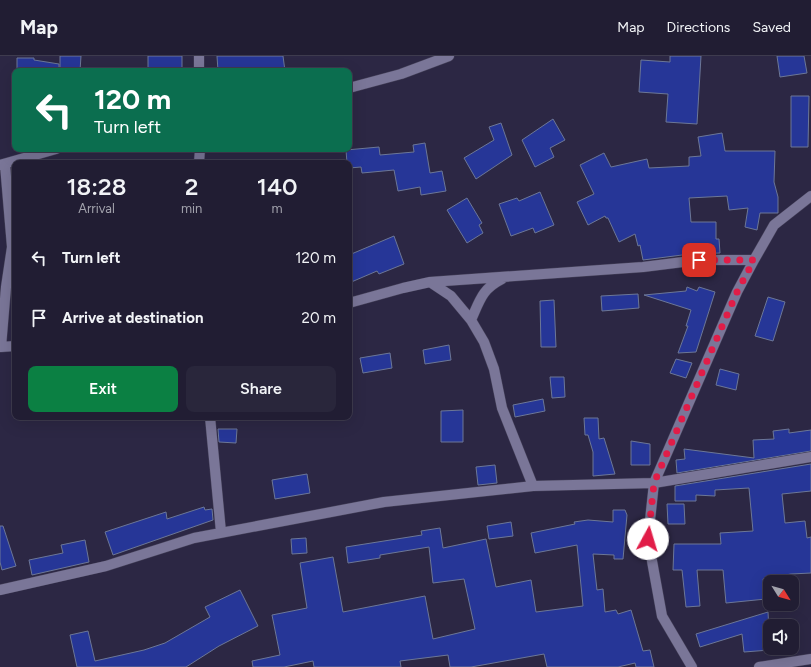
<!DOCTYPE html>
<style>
:root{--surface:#211d33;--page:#29263b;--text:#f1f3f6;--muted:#a2a2ac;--line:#3e3b4e;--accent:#0b8043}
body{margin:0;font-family:Figtree,sans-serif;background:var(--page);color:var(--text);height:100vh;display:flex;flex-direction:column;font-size:15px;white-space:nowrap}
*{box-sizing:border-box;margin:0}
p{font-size:13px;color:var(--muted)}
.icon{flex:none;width:22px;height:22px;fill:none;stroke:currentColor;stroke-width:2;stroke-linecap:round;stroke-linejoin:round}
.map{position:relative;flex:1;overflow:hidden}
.panel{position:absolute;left:12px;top:104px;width:340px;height:260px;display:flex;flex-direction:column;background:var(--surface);border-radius:8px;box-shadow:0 4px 16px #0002,0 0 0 1px var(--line)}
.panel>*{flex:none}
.banner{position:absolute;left:12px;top:12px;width:340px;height:84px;border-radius:8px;box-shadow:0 4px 16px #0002,0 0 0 1px var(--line);background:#0b6e4f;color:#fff;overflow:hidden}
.needle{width:26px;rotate:127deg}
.controls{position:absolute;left:763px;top:519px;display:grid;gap:8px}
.controls a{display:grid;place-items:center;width:36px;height:36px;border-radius:8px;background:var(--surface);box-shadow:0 4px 16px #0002,0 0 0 1px var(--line);font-size:20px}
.pin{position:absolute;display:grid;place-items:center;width:34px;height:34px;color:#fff;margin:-17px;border-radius:8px;box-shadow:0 2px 6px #0006}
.me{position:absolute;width:44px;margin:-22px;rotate:6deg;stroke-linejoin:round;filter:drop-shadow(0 0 3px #0008)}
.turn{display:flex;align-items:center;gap:14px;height:84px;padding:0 16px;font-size:18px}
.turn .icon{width:52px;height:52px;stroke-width:2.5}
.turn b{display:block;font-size:28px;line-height:34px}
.eta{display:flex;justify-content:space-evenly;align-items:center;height:68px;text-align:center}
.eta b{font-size:24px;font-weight:600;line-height:28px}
.action{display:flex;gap:8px;margin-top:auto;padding:8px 16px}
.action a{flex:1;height:46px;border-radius:8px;background:var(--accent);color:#fff;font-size:16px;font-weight:600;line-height:46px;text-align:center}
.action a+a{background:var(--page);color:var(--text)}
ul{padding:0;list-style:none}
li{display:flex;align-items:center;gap:12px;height:60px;padding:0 16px}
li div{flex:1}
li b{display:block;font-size:15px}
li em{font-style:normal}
header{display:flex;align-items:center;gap:24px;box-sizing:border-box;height:56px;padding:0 20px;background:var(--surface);border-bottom:1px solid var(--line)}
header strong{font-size:19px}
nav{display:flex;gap:22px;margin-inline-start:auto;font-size:14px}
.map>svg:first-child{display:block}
</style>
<header>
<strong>Map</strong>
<nav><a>Map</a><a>Directions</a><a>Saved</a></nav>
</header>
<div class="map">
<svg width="811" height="611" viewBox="0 0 811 611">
<rect width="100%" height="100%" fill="#2c2744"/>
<path fill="#263697" stroke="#6c7797" d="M60,0H81L80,15H60Z
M148,0H182V15H148Z
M217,0H283L285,15H218Z
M670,0H701L697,68L666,66L668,38L639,36L641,4L670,6Z
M777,0H804L807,17L780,21Z
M17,2H34V4L59,8V15H17Z
M791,40H809L808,91H791Z
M553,63L565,84L550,92L554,101L535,111L522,84Z
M501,67L512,99L476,123L464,102L494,84L489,71Z
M722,77L725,95H775L774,126L778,141V157H760L757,174L745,171L748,152L729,154L727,140L689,142L691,166H716V183H719L720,197L690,198L643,204L640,189L638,190L635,178L619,186L608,162H606L605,160L588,169L577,146L594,138L580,109L604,97L611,111L647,103L649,112L689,110V101L701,100L698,81Z
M425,87L430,117L442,115L446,135L421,139L420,131L398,135L394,114L362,117L361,111L349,112V107H347L346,94L379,91L380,99L414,96L413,89Z
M540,136L554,169L535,177L533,172L511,180L499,148L517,142L519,145Z
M467,142L482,167L479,169L483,177L467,187L447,154Z
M394,180L404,208L379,218L377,215L349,227V199Z
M687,231L697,235L699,231L715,236L696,296L678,297L688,270H686L691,254L644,239L686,235Z
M638,238L639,252L602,255L601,240Z
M768,241L785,246L773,285L755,280Z
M554,244L556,291H541L540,245Z
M449,289L451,304L425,308L423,294Z
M390,297L392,312L363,317L360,302Z
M676,303L692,307L686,322L670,317Z
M720,313L739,318L736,334L716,329Z
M550,321H564L565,341L552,342Z
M543,343L545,355L515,361L513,349Z
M463,354V386H441V355Z
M584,362H598L599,383L604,382L615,418L593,420V396L588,379H585Z
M218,373H237L236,387L219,386Z
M789,373V377L811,374V395L677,417L676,404L685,403L684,393L754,402L753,384L774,383L773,375Z
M631,385L650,388V409H631Z
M811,408V435L782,438L785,467L805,465L807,482L811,481V517L791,518L763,523L766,543L726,547L723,514H697L700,550L686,551L682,514H673L674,488H721L720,477L753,475L749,432L715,434V440L696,439V445H675V430Z
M495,409L497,427L478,429L476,411Z
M307,418L310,437L275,443L272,424Z
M667,448H684L685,468H668Z
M204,451L205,454L212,453L213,464L113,499L105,476L166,456L167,463Z
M613,454H625L627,459L623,503H614V499L593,498L597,534L603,533L605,556L616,554L618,558L631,554L643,595L650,594L654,611H636L635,607L618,611H547L544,598L471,611H450L448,599L400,605L401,611H314L313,605L284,611H253L252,605L280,599L272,559L307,552L300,507L333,501L343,556L425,540L433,583L475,573L464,523L433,527L429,491L380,499V502L348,507L346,491L422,479L421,475L440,472L443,492L486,483L496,531L531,524L536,556L583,550L577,489L535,497L531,477L575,468L574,466L588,464L613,466Z
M511,466L513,480L489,483L487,470Z
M0,470H3L16,510L2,514L0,506Z
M306,482L307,497L292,498L291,483Z
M85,484L89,506L32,519L29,504L63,497L61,489Z
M240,534L258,570L219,590L186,611H77L70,579L88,575L95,605L144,594L165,587L210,561L205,551Z
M768,556L770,594L744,596L742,578L700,591L696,578Z"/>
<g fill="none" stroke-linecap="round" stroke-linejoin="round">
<g stroke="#46425a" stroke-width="11">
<path id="minor" d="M199,0V15
M349,32L401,18L449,0
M199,107L200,93
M0,109L56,93
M5,109L12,191L6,231L1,291L15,290
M430,226L643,211L699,204H754
M349,247L403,232L430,226L451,240L471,264L484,286L494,313L502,352L533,430
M471,264C480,244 482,233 502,223
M210,361L221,476
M0,534L106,510L194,482L384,446L533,430L654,427L811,401
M692,611L662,560L648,483L654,427L737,236L754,204L774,169L811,140
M759,611L811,603"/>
</g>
<use href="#minor" stroke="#7a7698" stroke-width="10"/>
</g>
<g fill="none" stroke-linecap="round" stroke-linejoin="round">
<path stroke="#e11d48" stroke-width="7" stroke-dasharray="0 12.6" d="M648,483L654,427L737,236L754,204H699"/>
</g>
</svg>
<div class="controls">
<a><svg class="needle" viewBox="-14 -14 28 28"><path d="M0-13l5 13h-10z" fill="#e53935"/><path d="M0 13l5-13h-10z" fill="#a2a2ac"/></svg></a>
<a><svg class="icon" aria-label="sound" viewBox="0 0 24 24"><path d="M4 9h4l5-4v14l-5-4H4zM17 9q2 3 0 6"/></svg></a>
</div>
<div class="pin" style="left:699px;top:204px;background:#d93025"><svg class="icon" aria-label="arrive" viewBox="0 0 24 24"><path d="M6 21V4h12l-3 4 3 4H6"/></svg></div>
<svg class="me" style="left:648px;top:483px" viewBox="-20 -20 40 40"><circle r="19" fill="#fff"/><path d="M0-13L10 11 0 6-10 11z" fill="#e11d48"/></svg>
<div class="banner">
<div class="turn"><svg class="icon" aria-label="left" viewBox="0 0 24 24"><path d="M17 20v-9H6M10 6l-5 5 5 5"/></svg><div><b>120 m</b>Turn left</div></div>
</div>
<section class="panel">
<div class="eta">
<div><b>18:28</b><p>Arrival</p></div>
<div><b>2</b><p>min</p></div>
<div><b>140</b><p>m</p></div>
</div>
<ul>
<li><svg class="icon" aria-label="left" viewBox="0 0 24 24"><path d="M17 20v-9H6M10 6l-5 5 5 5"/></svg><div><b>Turn left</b></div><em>120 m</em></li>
<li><svg class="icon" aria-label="arrive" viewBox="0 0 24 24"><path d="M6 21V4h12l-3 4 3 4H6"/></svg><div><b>Arrive at destination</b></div><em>20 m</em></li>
</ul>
<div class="action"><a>Exit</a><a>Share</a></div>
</section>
</div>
